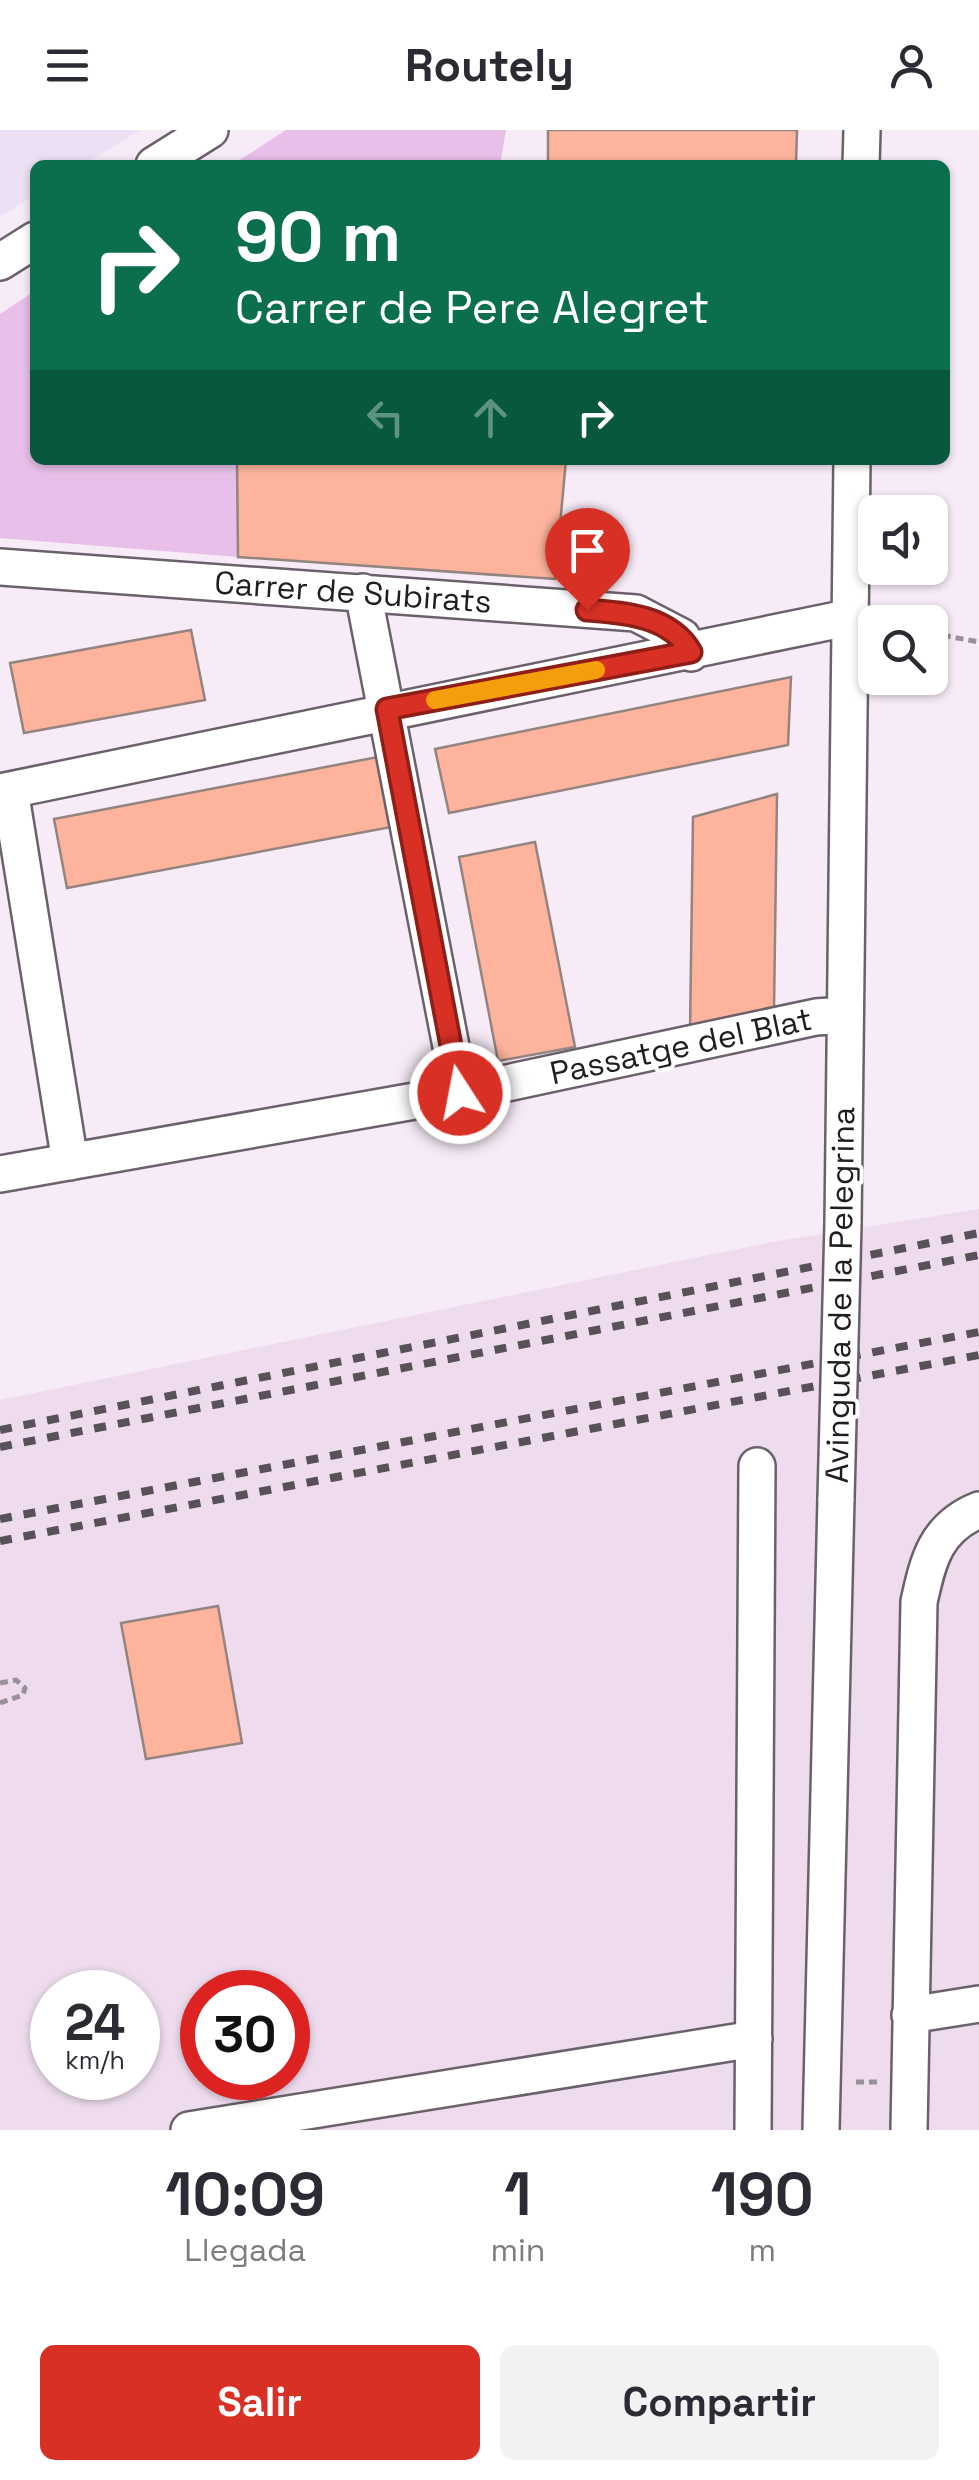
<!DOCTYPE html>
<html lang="es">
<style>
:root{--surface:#fff;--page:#f2f2f3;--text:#2b2b33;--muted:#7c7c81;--accent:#d93025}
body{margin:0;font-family:"Space Grotesk",sans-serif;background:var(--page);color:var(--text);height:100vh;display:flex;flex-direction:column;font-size:38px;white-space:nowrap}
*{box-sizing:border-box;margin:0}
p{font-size:32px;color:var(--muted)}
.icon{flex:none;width:55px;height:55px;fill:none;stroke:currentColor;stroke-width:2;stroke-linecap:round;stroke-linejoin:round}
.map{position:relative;height:2000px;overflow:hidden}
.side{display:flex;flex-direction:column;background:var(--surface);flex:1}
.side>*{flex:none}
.banner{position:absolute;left:30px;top:30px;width:920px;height:305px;border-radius:15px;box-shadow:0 2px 8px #0004;background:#0b6e4f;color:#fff;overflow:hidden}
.buttons{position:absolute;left:858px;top:365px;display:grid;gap:20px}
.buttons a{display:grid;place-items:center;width:90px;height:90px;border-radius:15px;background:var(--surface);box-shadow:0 2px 8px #0004;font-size:50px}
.speed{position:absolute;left:30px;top:1840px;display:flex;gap:20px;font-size:50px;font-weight:700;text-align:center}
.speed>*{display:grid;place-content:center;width:130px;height:130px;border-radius:50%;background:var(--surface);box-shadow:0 2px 8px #0004;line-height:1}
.speed small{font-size:25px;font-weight:400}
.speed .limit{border:15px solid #d22;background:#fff;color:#111}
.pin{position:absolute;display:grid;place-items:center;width:85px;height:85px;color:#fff;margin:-102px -42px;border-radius:50% 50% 50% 0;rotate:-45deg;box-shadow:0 0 10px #0007}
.pin .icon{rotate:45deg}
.me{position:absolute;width:110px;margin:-55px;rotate:349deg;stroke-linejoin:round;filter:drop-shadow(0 0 8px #0008)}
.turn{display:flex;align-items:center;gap:35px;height:210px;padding:0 40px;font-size:45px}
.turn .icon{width:130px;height:130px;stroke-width:2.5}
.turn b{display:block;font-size:70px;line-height:85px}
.lanes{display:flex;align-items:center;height:95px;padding:0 40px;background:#0003;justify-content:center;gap:50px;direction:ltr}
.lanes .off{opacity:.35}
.eta{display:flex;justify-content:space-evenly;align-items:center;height:170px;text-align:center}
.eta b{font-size:60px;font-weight:600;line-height:70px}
.button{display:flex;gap:20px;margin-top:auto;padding:20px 40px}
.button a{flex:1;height:115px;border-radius:15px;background:var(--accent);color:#fff;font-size:40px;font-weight:600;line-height:115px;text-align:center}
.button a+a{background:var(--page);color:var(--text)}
header{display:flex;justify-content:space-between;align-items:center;height:130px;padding:0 40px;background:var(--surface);font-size:45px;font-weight:600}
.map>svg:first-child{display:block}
</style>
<header><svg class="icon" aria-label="menu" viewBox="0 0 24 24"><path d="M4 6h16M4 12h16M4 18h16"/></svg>Routely<svg class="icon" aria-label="person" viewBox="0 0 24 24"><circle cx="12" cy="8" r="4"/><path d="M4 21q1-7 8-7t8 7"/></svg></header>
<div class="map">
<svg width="979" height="2000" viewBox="0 0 979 2000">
<rect width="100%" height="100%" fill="#f7ebf7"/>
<path fill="#eedcee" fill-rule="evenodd" d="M979,1079V2000H0V1270L772,1112ZM52,1862H138V1948H52ZM202,1862H288V1948H202Z"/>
<path fill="#eee0f4" d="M0,0H140L84,35H35V65L0,87Z"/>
<path fill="#e7bfe8" d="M286,0H506L500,35H232Z
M35,161V330H237L238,427L0,408V184Z"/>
<path fill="#feb49c" stroke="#93847f" stroke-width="2.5" d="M548,0H797L796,35H548Z
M237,330H566L555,449L238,427Z
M191,500L205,570L24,603L10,533Z
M791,547L788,615L449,683L435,619Z
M378,627L391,697L67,758L54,689Z
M777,664L774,880L690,902L693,687Z
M535,712L575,917L498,931L459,727Z
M218,1476L242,1613L146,1629L121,1493Z"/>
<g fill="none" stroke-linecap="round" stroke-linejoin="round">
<g stroke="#6b616b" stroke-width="40">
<path id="minor" d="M154,35L210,0
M861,35L862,0
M0,132L35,110
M0,437L636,483L682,507L691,523
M363,462L460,963
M10,660L70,1032
M0,662L847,488
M0,1044L460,963L816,887L844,885
M843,1093L852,330
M910,1885L979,1874
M189,2000L754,1909
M753,2000L757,1336
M821,2000L836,1368
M909,2000L919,1472C928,1430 936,1397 979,1380"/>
</g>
<path stroke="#999199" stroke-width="5" stroke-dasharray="8 5" stroke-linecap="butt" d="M930,503L979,512
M0,1553L16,1550L25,1558L23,1565L0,1573
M856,1952H877"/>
<use href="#minor" stroke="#fff" stroke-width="35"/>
<path stroke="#585158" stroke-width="8" stroke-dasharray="12 12" stroke-linecap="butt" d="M0,1300L979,1103
M0,1317L979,1125
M0,1389L979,1202
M0,1411L979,1225"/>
<g stroke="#6b616b" stroke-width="40" stroke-linecap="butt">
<path id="minor-bridge" d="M836,1368L843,1093"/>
</g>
<use href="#minor-bridge" stroke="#fff" stroke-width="35"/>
</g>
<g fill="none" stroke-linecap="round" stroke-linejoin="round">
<g stroke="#8d1f18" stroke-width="25">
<path id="route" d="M460,963L387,579L691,522C670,486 626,483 587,480"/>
</g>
<use href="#route" stroke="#d93025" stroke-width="18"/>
<path stroke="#f59e0b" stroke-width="18" d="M435,570L596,540"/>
</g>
<g text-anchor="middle" stroke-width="8" stroke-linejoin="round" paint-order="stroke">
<g font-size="32" fill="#201c20" stroke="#fff">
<text transform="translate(353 462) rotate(4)" y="11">Carrer de Subirats</text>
<text transform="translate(681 916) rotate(-12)" y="11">Passatge del Blat</text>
<text transform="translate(840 1165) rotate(-89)" y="11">Avinguda de la Pelegrina</text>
</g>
</g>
</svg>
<div class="buttons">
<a><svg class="icon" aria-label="sound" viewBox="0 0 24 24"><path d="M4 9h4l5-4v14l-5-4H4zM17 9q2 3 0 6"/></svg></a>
<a><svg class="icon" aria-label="search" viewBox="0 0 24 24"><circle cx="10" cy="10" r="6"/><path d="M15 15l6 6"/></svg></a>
</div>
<div class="speed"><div>24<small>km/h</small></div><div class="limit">30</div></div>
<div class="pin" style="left:587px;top:480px;background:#d93025"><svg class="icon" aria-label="arrive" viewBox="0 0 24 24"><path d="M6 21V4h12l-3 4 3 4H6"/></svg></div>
<svg class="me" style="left:460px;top:963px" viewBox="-20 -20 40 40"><circle r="17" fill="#d93025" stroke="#fff" stroke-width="3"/><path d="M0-11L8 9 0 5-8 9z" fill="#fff"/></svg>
<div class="banner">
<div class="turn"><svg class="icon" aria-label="right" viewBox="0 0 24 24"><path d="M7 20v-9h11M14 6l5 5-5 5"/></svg><div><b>90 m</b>Carrer de Pere Alegret</div></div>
<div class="lanes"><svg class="icon off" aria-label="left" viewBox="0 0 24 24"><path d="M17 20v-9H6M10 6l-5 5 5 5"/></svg><svg class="icon off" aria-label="ahead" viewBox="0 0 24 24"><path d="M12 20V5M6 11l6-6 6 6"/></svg><svg class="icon" aria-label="right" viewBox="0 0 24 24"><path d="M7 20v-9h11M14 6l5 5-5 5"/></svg></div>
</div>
</div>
<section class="side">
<div class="eta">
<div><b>10:09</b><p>Llegada</p></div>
<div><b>1</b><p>min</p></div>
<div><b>190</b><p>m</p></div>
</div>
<div class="button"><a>Salir</a><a>Compartir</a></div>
</section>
